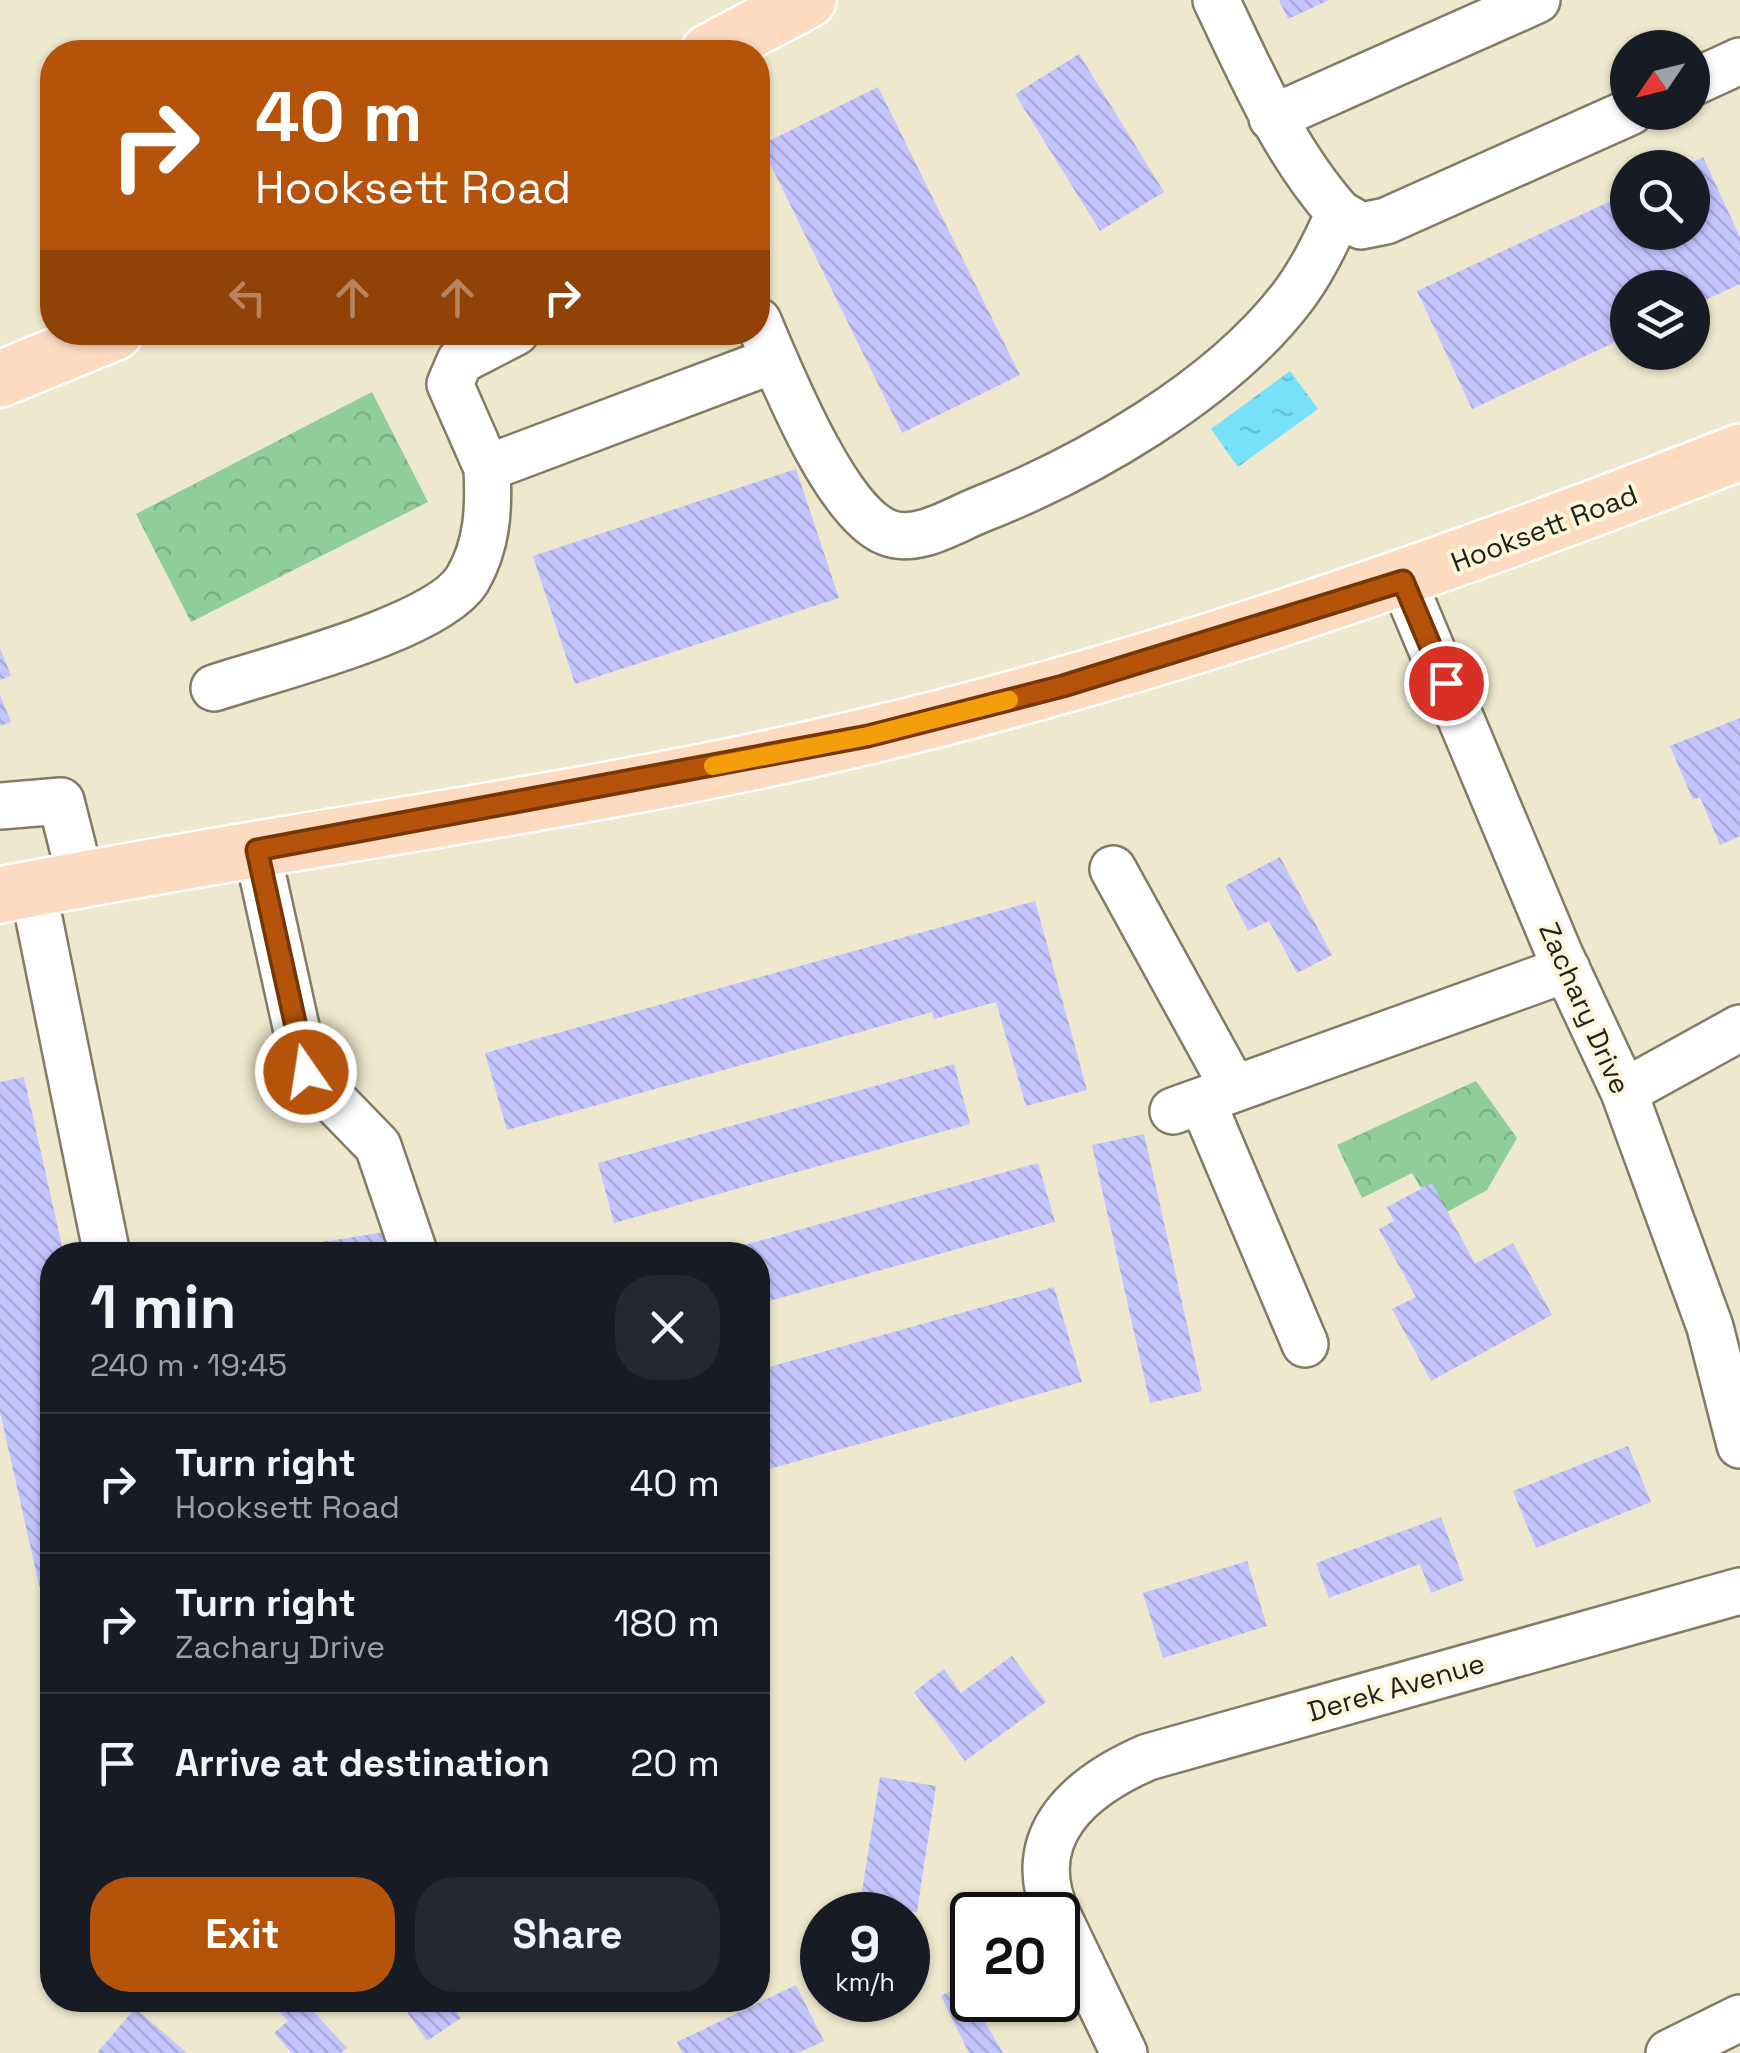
<!DOCTYPE html>
<meta charset="utf-8">
<style>
:root{--surface:#171b24;--page:#242831;--text:#f1f3f6;--muted:#9ea1a6;--line:#363941;--accent:#b45309}
body{margin:0;font-family:"Space Grotesk",sans-serif;background:var(--page);color:var(--text);height:100vh;display:flex;flex-direction:column;font-size:38px;white-space:nowrap}
*{box-sizing:border-box;margin:0}
p{font-size:32px;color:var(--muted)}
.icon{flex:none;width:55px;height:55px;fill:none;stroke:currentColor;stroke-width:2;stroke-linecap:round;stroke-linejoin:round}
.map{position:relative;flex:1;overflow:hidden}
.sheet{position:absolute;left:40px;top:1242px;width:730px;height:770px;display:flex;flex-direction:column;background:var(--surface);border-radius:40px;box-shadow:0 2px 8px #0004}
.sheet>*{flex:none}
.top-card{position:absolute;left:40px;top:40px;width:730px;height:305px;border-radius:40px;box-shadow:0 2px 8px #0004;background:#b45309;color:#fff;overflow:hidden}
.needle{width:65px;rotate:235deg}
.fabs{position:absolute;left:1610px;top:30px;display:grid;gap:20px}
.fabs a{display:grid;place-items:center;width:100px;height:100px;border-radius:50%;background:var(--surface);box-shadow:0 2px 8px #0004;font-size:50px}
.speed{position:absolute;left:800px;top:1892px;display:flex;gap:20px;font-size:50px;font-weight:700;text-align:center}
.speed>*{display:grid;place-content:center;width:130px;height:130px;border-radius:50%;background:var(--surface);box-shadow:0 2px 8px #0004;line-height:1}
.speed small{font-size:25px;font-weight:400}
.speed .limit{border:5px solid #111;border-radius:15px;background:#fff;color:#111}
.pin{position:absolute;display:grid;place-items:center;width:85px;height:85px;color:#fff;margin:-42px;border:5px solid #fff;border-radius:50%;box-shadow:0 2px 10px #0007}
.me{position:absolute;width:110px;margin:-55px;rotate:347deg;stroke-linejoin:round;filter:drop-shadow(0 0 8px #0008)}
.turn{display:flex;align-items:center;gap:35px;height:210px;padding:0 50px;font-size:45px}
.turn .icon{width:130px;height:130px;stroke-width:2.5}
.turn b{display:block;font-size:70px;line-height:85px}
.lanes{display:flex;align-items:center;height:95px;padding:0 50px;background:#0003;justify-content:center;gap:50px;direction:ltr}
.lanes .off{opacity:.35}
.round{display:grid;place-items:center;flex:none;width:105px;height:105px;border-radius:40px;background:var(--page)}
.overview{display:flex;align-items:center;justify-content:space-between;height:170px;padding:0 50px}
h1{font-size:60px;font-weight:600;line-height:75px}
.primary-button{display:flex;gap:20px;margin-top:auto;padding:20px 50px}
.primary-button a{flex:1;height:115px;border-radius:40px;background:var(--accent);color:#fff;font-size:40px;font-weight:600;line-height:115px;text-align:center}
.primary-button a+a{background:var(--page);color:var(--text)}
ul{padding:0;list-style:none}
li{display:flex;align-items:center;gap:30px;height:140px;padding:0 50px;border-top:2px solid var(--line)}
li div{flex:1}
li b{display:block;font-size:38px}
li em{font-style:normal}
.map>svg:first-child{display:block}
</style>
<div class="map">
<svg width="1740" height="2053" viewBox="0 0 1740 2053">
<defs>
<pattern id="park-crowns" width="20" height="18" patternUnits="userSpaceOnUse" patternTransform="scale(2.5)"><rect width="20" height="18" fill="#8fcd9a"/><path d="M2 6a3 3 0 1 1 6 0M12 15a3 3 0 1 1 6 0" fill="none" stroke="#7bb084"/></pattern>
<pattern id="water-ripples" width="26" height="14" patternUnits="userSpaceOnUse" patternTransform="scale(2.5)"><rect width="26" height="14" fill="#77e1f9"/><path d="M2 4q2-2 4 0t4 0M15 11q2-2 4 0t4 0" fill="none" stroke="#67c1d5"/></pattern>
<pattern id="building-back-hatch" width="6" height="6" patternUnits="userSpaceOnUse" patternTransform="scale(2.5)"><rect width="6" height="6" fill="#c4c4ff"/><path d="M-1 5l2 2M0 0l6 6M5-1l2 2" fill="none" stroke="#a8a8da"/></pattern>
</defs>
<rect width="100%" height="100%" fill="#eee8ce"/>
<path fill="url(#park-crowns)" d="M372,392L428,502L191,622L136,514Z
M1476,1081L1517,1138L1487,1190L1447,1212L1432,1184L1421,1188L1412,1173L1362,1198L1337,1145Z"/>
<path fill="url(#water-ripples)" d="M1290,371L1318,409L1238,467L1211,429Z"/>
<path fill="url(#building-back-hatch)" d="M1279,0H1329L1288,19Z
M1079,54L1164,192L1100,231L1015,94Z
M878,87L1020,375L902,433L761,145Z
M1703,157L1740,237V284L1692,306V288H1628V336L1472,409L1417,291L1628,193V232H1692V168H1681Z
M796,469L839,598L575,684L533,556Z
M0,648L11,676L0,680Z
M0,695L11,722L0,726Z
M1740,718V836L1720,845L1700,797L1693,800L1670,746Z
M1280,857L1332,955L1297,973L1269,921L1248,931L1225,886Z
M1035,901L1087,1090L1026,1106L996,1002L934,1019L932,1012L507,1130L485,1053Z
M954,1064L970,1124L614,1223L598,1163Z
M24,1077L64,1255H52V1600L43,1602L0,1412V1082Z
M1144,1134L1202,1391L1150,1403L1092,1145Z
M1038,1163L1055,1222L758,1304V1255H709Z
M1432,1183L1475,1264L1513,1243L1552,1315L1431,1381L1392,1309L1416,1297L1379,1229L1394,1221L1387,1207Z
M386,1232L390,1255H290L289,1247Z
M1054,1287L1082,1382L758,1472V1370Z
M1628,1446L1651,1502L1536,1548L1513,1491Z
M1441,1517L1464,1580L1431,1593L1420,1564L1329,1598L1316,1563Z
M1247,1561L1267,1626L1163,1658L1143,1593Z
M1012,1656L1046,1702L965,1761L914,1692L944,1669L961,1693Z
M880,1777L936,1786L917,1912L860,1904Z
M968,1983L972,2000L1003,2053H969L941,1996Z
M796,1985L824,2041L798,2053H682L677,2042Z
M269,2000H303L347,2048L341,2053H292L274,2033L288,2021Z
M399,2000H448L461,2018L427,2041Z
M135,2008L187,2053H97Z"/>
<g fill="none" stroke-linecap="round" stroke-linejoin="round">
<g stroke="#817c65" stroke-width="50">
<path id="minor" d="M1692,83L1740,61
M1272,118L1537,0
M1339,213L1361,226L1386,221L1630,112
M758,321C780,372 835,511 886,532C915,545 952,521 979,510C1086,468 1219,392 1291,299C1311,273 1325,244 1339,213C1284,151 1252,75 1216,0
M516,332L460,361L450,384L487,468L774,360
M1403,581L1559,953L1624,1092L1710,1327L1740,1445
M214,688C271,669 437,628 467,580C488,545 489,507 487,468
M0,806L61,801L81,880
M257,850L306,1072L378,1146L415,1255
M1113,869L1234,1089
M33,889L107,1255
M1624,1092L1740,1028
M1202,1101L1305,1344
M1173,1111L1567,969
M1057,1915C1020,1835 1083,1785 1148,1757L1740,1591
M1058,1916L1124,2053
M1669,2053L1740,2018"/>
</g>
<g stroke="#fff" stroke-width="60">
<path id="major" d="M709,52L808,0
M0,379L115,332
M0,895C290,838 585,804 872,735C1169,664 1456,563 1740,452"/>
</g>
<use href="#minor" stroke="#fff" stroke-width="45"/>
<use href="#major" stroke="#fddbc1" stroke-width="55"/>
</g>
<g fill="none" stroke-linecap="round" stroke-linejoin="round">
<g stroke="#753606" stroke-width="25">
<path id="route" d="M306,1072L257,850L868,736L1063,686L1403,581L1446,683"/>
</g>
<use href="#route" stroke="#b45309" stroke-width="18"/>
<path stroke="#f59e0b" stroke-width="18" d="M713,766L868,736L1009,700"/>
</g>
<g text-anchor="middle" stroke-width="8" stroke-linejoin="round" paint-order="stroke">
<g font-size="28" fill="#211f16" stroke="#fbf6dc">
<text transform="translate(1544 528) rotate(-21)" y="10">Hooksett Road</text>
<text transform="translate(1585 1008) rotate(66)" y="10">Zachary Drive</text>
<text transform="translate(1396 1687) rotate(-16)" y="10">Derek Avenue</text>
</g>
</g>
</svg>
<div class="fabs">
<a><svg class="needle" viewBox="-14 -14 28 28"><path d="M0-13l5 13h-10z" fill="#e53935"/><path d="M0 13l5-13h-10z" fill="#9ea1a6"/></svg></a>
<a><svg class="icon" aria-label="search" viewBox="0 0 24 24"><circle cx="10" cy="10" r="6"/><path d="M15 15l6 6"/></svg></a>
<a><svg class="icon" aria-label="layers" viewBox="0 0 24 24"><path d="M12 4l9 5-9 5-9-5zM3 14l9 5 9-5"/></svg></a>
</div>
<div class="speed"><div>9<small>km/h</small></div><div class="limit">20</div></div>
<div class="pin" style="left:1446px;top:683px;background:#d93025"><svg class="icon" aria-label="arrive" viewBox="0 0 24 24"><path d="M6 21V4h12l-3 4 3 4H6"/></svg></div>
<svg class="me" style="left:306px;top:1072px" viewBox="-20 -20 40 40"><circle r="17" fill="#b45309" stroke="#fff" stroke-width="3"/><path d="M0-11L8 9 0 5-8 9z" fill="#fff"/></svg>
<div class="top-card">
<div class="turn"><svg class="icon" aria-label="right" viewBox="0 0 24 24"><path d="M7 20v-9h11M14 6l5 5-5 5"/></svg><div><b>40 m</b>Hooksett Road</div></div>
<div class="lanes"><svg class="icon off" aria-label="left" viewBox="0 0 24 24"><path d="M17 20v-9H6M10 6l-5 5 5 5"/></svg><svg class="icon off" aria-label="ahead" viewBox="0 0 24 24"><path d="M12 20V5M6 11l6-6 6 6"/></svg><svg class="icon off" aria-label="ahead" viewBox="0 0 24 24"><path d="M12 20V5M6 11l6-6 6 6"/></svg><svg class="icon" aria-label="right" viewBox="0 0 24 24"><path d="M7 20v-9h11M14 6l5 5-5 5"/></svg></div>
</div>
<section class="sheet">
<div class="overview"><div><h1>1 min</h1><p>240 m · 19:45</p></div><a class="round"><svg class="icon" aria-label="close" viewBox="0 0 24 24"><path d="M6 6l12 12M18 6L6 18"/></svg></a></div>
<ul>
<li><svg class="icon" aria-label="right" viewBox="0 0 24 24"><path d="M7 20v-9h11M14 6l5 5-5 5"/></svg><div><b>Turn right</b><p>Hooksett Road</p></div><em>40 m</em></li>
<li><svg class="icon" aria-label="right" viewBox="0 0 24 24"><path d="M7 20v-9h11M14 6l5 5-5 5"/></svg><div><b>Turn right</b><p>Zachary Drive</p></div><em>180 m</em></li>
<li><svg class="icon" aria-label="arrive" viewBox="0 0 24 24"><path d="M6 21V4h12l-3 4 3 4H6"/></svg><div><b>Arrive at destination</b></div><em>20 m</em></li>
</ul>
<div class="primary-button"><a>Exit</a><a>Share</a></div>
</section>
</div>
